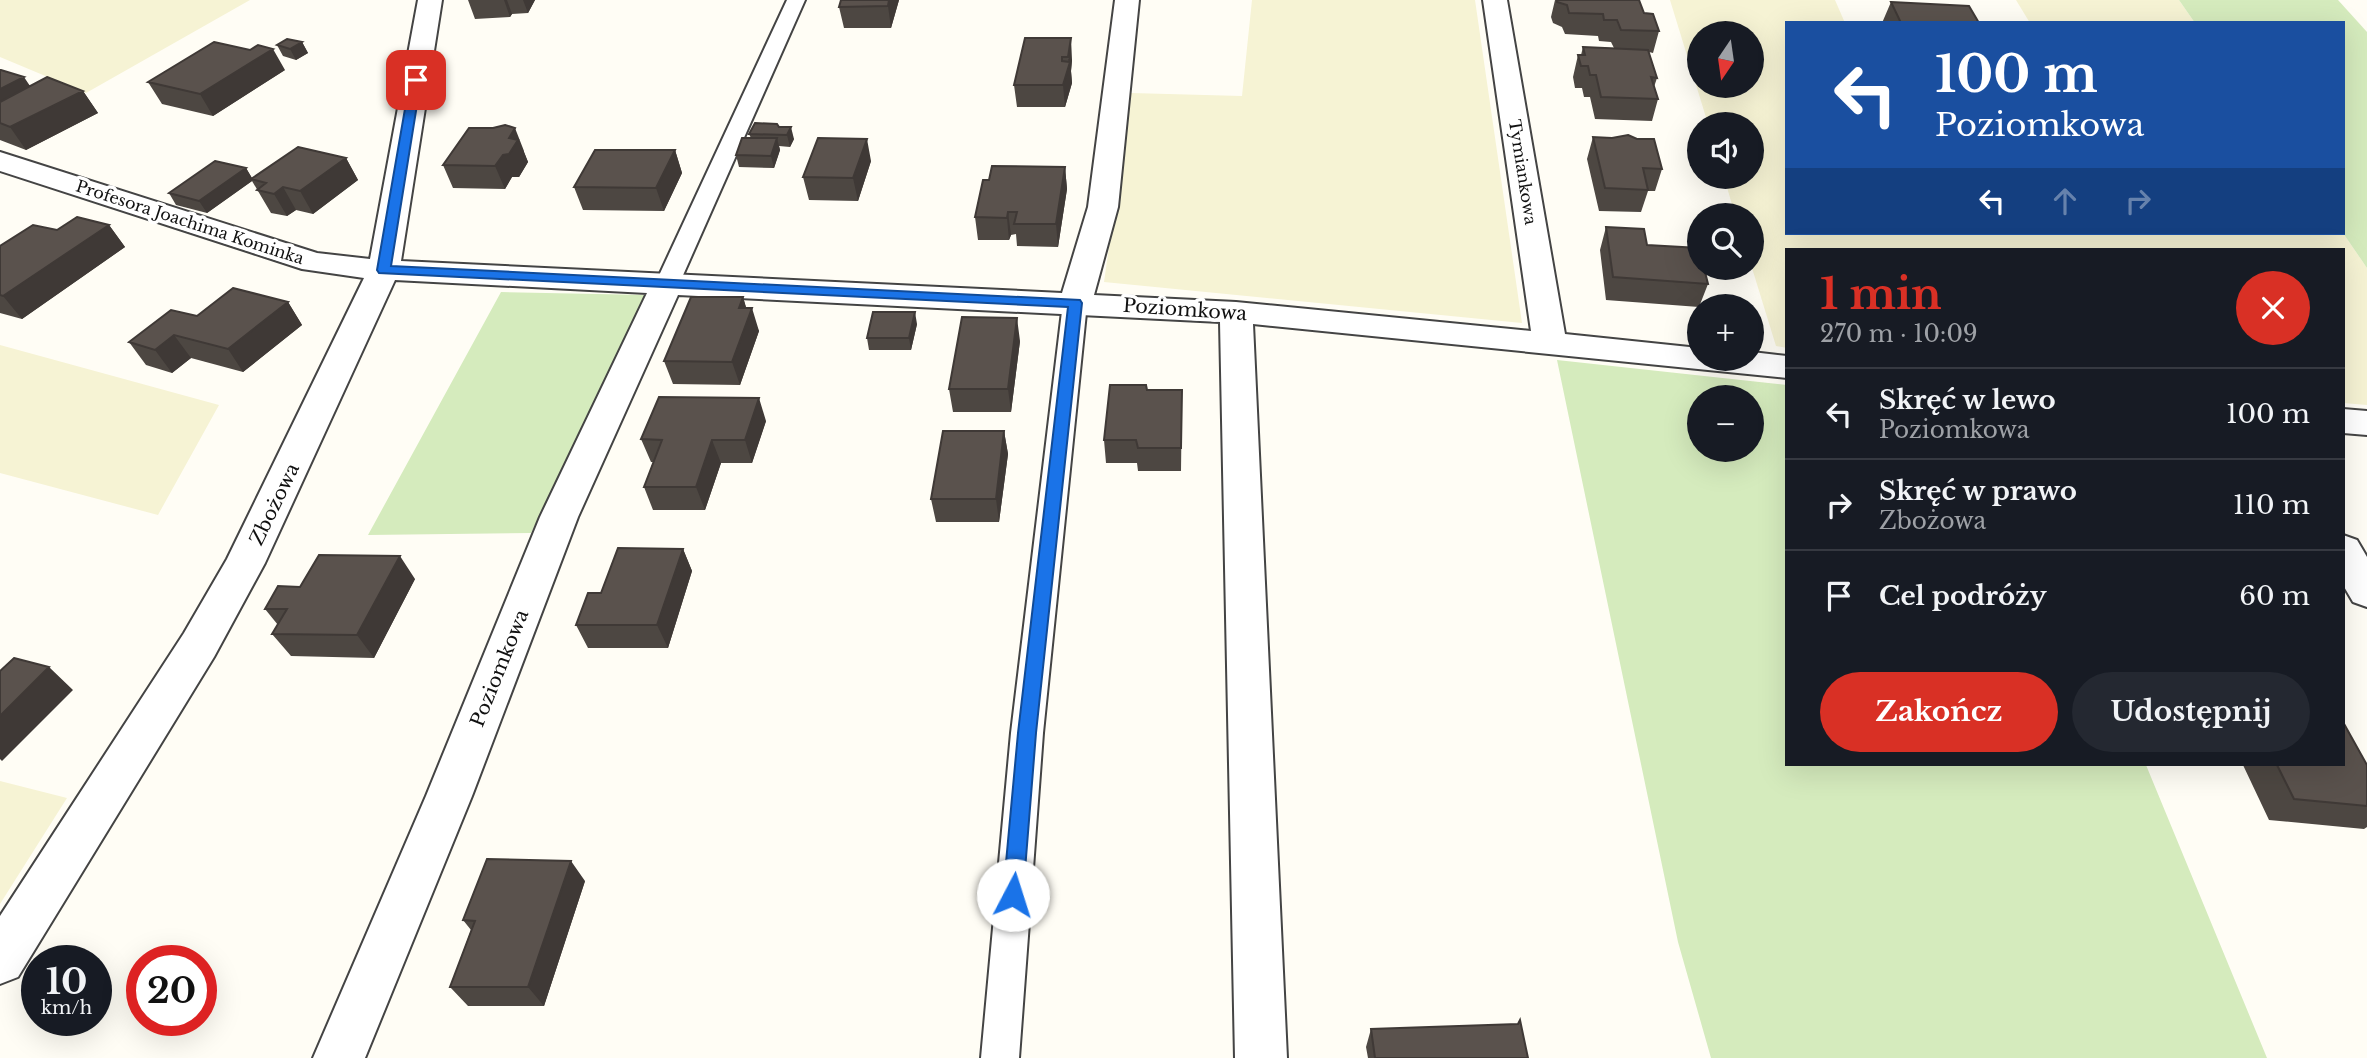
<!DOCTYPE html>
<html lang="pl">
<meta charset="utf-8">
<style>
:root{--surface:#171b24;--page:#242831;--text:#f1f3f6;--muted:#9ea1a6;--line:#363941;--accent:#d93025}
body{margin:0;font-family:"Libre Baskerville",serif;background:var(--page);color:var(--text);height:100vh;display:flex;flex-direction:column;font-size:26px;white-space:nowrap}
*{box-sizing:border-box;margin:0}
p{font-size:23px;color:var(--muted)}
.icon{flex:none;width:38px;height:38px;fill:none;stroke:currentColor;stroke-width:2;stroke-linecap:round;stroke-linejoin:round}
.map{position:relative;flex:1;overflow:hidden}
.side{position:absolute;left:1785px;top:248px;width:560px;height:518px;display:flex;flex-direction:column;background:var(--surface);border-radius:0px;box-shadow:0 7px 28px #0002}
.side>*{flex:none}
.guide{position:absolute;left:1785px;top:21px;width:560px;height:214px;border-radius:0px;box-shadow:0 7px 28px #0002;background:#1a4fa0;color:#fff;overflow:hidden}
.needle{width:46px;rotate:193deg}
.tools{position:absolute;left:1687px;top:21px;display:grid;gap:14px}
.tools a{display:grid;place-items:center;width:77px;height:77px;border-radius:50%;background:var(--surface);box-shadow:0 7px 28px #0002;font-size:35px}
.speed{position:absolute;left:21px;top:945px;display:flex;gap:14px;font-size:35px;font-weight:700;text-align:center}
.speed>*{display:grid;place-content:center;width:91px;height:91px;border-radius:50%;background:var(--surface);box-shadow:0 7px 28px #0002;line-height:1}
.speed small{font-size:18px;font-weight:400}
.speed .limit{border:10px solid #d22;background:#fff;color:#111}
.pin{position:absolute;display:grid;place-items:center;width:60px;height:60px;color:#fff;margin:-30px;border-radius:14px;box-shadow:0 4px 10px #0006}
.me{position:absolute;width:77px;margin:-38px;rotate:5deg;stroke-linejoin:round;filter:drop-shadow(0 0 5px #0008)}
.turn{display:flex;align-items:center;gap:24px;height:147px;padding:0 35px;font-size:32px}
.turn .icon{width:91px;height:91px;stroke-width:2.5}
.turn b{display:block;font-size:49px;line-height:60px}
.lanes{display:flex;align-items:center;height:66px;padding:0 35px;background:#0003;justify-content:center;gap:35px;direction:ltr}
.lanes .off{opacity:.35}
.round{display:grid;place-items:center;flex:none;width:74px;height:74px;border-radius:37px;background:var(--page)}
.head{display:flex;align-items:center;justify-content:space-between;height:119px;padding:0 35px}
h1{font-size:42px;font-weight:700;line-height:52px;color:var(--accent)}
.primary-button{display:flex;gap:14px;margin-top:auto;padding:14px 35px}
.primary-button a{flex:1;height:80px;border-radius:42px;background:var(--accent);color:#fff;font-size:28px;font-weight:700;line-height:80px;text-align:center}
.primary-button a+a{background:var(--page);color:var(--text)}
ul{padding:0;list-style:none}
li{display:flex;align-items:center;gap:21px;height:91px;padding:0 35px;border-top:2px solid var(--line)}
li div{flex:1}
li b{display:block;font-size:26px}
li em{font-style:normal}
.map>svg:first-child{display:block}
</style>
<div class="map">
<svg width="2367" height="1058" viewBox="0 0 2367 1058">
<rect width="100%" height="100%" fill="#fffdf5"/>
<path fill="#f6f3d4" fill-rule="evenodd" d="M0,0H250L86,93L0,57Z
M1252,0H1475L1522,323L1104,282L1131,93L1242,96Z
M1670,0H1835L1845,23H1787V233H2343L2367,268V405L2343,403V250H1787V348L1776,346L1752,268V215H1735L1724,177H1752V124H1708ZM1699,33H1752V86H1699Z
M2016,0H2179L2195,23H2030Z
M0,345L219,405L158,515L0,473Z
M0,781L67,798L0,904Z"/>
<path fill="#d5ebbd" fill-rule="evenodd" d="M2179,0H2338L2367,32V268L2343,233V23H2195Z
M501,292L647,295L531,533L368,535Z
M1557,360L1787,385V765H2146L2267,1058H1711L1678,942ZM1699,397H1752V450H1699Z"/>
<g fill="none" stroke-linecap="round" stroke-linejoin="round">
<g stroke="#444" stroke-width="4">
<path id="service" d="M787,0H805L680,282L676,287L668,289L660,287L656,282Z
M1075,296L1083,298L1087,303L1043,733L1019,1058H981L1011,733L1063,303L1067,298Z"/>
</g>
<g stroke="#444" stroke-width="4">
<path id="minor" d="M418,0H442L401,261L1062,293L1088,207L1115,0H1139L1118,207L1094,295L1236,302L1531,331L1483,0H1507L1565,334L1699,348V359H1752V352L1787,356V378L1253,324L1287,1058H1235L1220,322L678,295L578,517L472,796L365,1058H313L426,796L540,517L647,293L395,280L265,563L214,657L18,977L0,984V916L184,633L227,559L364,278L302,269L0,171V152L317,253L370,259Z
M2343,409L2367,411V435L2343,433Z
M2343,535L2357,540L2367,557V607L2353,602L2343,585Z"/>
</g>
<use href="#service" fill="#fff" fill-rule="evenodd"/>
<use href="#minor" fill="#fff" fill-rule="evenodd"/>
</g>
<path fill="#4d4742" d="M468,0H535L528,13L512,14L510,17L475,19Z
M841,0H899L891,28H844L839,7Z
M1555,0H1639L1644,13L1659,31L1653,53L1649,52L1657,78L1654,87L1658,99L1652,121L1595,119L1590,97H1584L1582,88H1575L1573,77L1578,55H1581L1583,47L1614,48L1611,42L1599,41L1598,36L1565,34L1562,27L1553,23L1551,17Z
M1891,2L1979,23H1882Z
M1025,38L1072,60L1071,71L1072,83L1065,107H1017L1014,85Z
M302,42L308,53L296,60L283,56L277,45Z
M0,70L31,86L83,91L98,113L26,150L0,140Z
M285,70L213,116L162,104L148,82Z
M779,127L794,139L790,147L779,146L780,150L774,168L739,167L736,155L751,138L749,134Z
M1593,137L1662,169L1655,191H1648L1641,212L1599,211L1587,159Z
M675,150L682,173L664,211L583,210L574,187Z
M524,151V152L528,162L519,177H512L505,189L453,188L443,165Z
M346,158L358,180L313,214L296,210L287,216L271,213L252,181L207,213L176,205L169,193L246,168L252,178Z
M871,161L858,201L809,200L803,177Z
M1065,167L1067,189L1058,247L1017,246L1016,234L1011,235L1009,240H978L975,217L989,180Z
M109,225L125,247L22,319L0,313V246L57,230Z
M1606,227L1647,245L1708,284L1699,307L1606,300L1600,250Z
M743,297L746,308L759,331L740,385L673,384L664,361Z
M288,302L302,325L243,372L191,358L172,373L146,365L129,342L197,316Z
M917,324L911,350H869L867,338Z
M1020,341L1011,412H953L949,389Z
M1147,390H1182L1181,471H1138L1137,463H1106L1104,440Z
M766,421L752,463H721L705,510H653L644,487L653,462H651L641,439Z
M1004,431L1008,454L999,522H936L931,499Z
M683,549L692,571L668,648H588L576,625L601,593Z
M415,579L374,658L291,656L272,634L278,625L265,609L300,587Z
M2243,765H2367V827L2364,829L2269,820Z
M585,881L544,1006H468L450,987L471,930L463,920Z
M1371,1029L1528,1058H1368L1366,1047Z"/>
<path fill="#3f3936" d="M504,0H507L512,14L510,17Z
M523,0H535L528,13Z
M889,0H899L891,28L888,6Z
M1071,38L1072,60L1071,71L1072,83L1065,107L1063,85L1069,67L1068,57Z
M302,42L308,53L296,60L290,49Z
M273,49L285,70L213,116L200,94Z
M24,77L32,89L0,105V89Z
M83,91L98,113L26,150L10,127Z
M791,127L794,139L790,147L787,135Z
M515,128L524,151V152L528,162L519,177H512L505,189L495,166L503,155L509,138Z
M777,138L780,150L774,168L771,156Z
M867,139L871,161L858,201L853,178Z
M675,150L682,173L664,211L656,188Z
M346,158L358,180L313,214L300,191Z
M1065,167L1067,189L1058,247L1056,224Z
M246,168L253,180L251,179L252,181L207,213L199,201Z
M283,187L296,210L287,216L274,194Z
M1008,212L1011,235L1009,240L1007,218Z
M109,225L125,247L22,319L3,296Z
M743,297L749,317L752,308L759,331L740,385L732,362L739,308Z
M288,302L302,325L243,372L228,349Z
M915,312L917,324L911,350L909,338Z
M1017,318L1020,341L1011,412L1008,389Z
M174,335L191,358L172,373L155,350Z
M759,398L766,421L752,463L745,440Z
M1004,431L1008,454L999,522L996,499Z
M712,440L721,463L705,510L696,487Z
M683,549L692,571L668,648L657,625Z
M400,556L415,579L374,658L357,635Z
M49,667L73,690L2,761L0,759V716Z
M571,861L585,881L544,1006L528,987Z"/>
<path fill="#5a524d" stroke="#3f3936" stroke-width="2" d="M841,0H889L888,6L839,7Z
M1557,0H1639L1644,13L1653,14L1659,31L1621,30L1617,20H1604L1603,14L1569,13L1567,5L1557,2Z
M1891,2L1969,6L1979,23H1901Z
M1025,38H1071L1068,57H1062V61L1070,62L1063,85H1014Z
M287,39L302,42L290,49L277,45Z
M214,42L250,50L258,45L273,49L200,94L148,82Z
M1583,47L1648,50L1657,78L1651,77L1658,99L1601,97L1596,75H1590L1588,66H1581L1578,55H1585Z
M0,70H1L24,77L0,89Z
M47,77L83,91L10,127L0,123V102Z
M755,123L777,124L779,127H791L787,135L749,134Z
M505,125L515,128L509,138L518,140L509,154L503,155L495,166L443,165L469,128H493Z
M1628,135L1637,139H1654L1662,169L1643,168L1648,190L1605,188L1593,137L1612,138Z
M742,138H777L771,156L736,155Z
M818,138L867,139L853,178L803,177Z
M298,147L346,158L300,191L283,187L274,194L257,190L266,183L251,179Z
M595,150H675L656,188L574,187Z
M215,161L246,168L199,201L169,193Z
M992,166L1065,167L1056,224H1014L1017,212H1008L1007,218L975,217L983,180H989Z
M77,217L109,225L3,296L0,295V246L33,225L57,230Z
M1606,227L1644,229L1647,245L1699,248V268H1704L1708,284L1613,277Z
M233,288L288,302L228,349L174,335L155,350L129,342L171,310L197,316Z
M691,297H743L739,308H752L732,362L664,361Z
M873,312H915L909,338H867Z
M962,317L1017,318L1008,389H949Z
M1110,385H1146L1147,390H1182L1181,448H1138L1136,440H1104Z
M659,397L759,398L745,440H712L696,487H644L662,440L641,439Z
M943,431H1004L996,499H931Z
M618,548L683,549L657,625H576L588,593H601Z
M319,555L400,556L357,635L272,634L287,609H265L278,586L300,587Z
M14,658L49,667L0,716V671Z
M2343,722L2367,765V806L2294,799L2277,765H2343Z
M487,859L571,861L528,987H450L475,921L463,920Z
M1520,1020L1528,1058H1375L1371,1029L1518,1024Z"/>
<path fill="#1a73e8" stroke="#114b97" stroke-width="2" d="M416,76L421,80L391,266L1080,300L1082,303L1036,733L1023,895L1020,902L1013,905L1006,902L1003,895L1018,733L1068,307L379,273L377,270L410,80Z"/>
<g text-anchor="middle" stroke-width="7" stroke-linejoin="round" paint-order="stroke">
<g font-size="16" fill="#111" stroke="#fff">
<text transform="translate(1523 172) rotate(81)" y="6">Tymiankowa</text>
<text transform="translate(190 222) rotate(18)" y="6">Profesora Joachima Kominka</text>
</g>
<g font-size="19" fill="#111" stroke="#fff">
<text transform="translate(1185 309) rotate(4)" y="7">Poziomkowa</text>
<text transform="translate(274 504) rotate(-64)" y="7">Zbożowa</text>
<text transform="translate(499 668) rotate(-68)" y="7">Poziomkowa</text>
</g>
</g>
</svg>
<div class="tools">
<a><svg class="needle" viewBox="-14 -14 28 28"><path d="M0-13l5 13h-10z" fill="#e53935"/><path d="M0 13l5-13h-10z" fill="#9ea1a6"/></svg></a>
<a><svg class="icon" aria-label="sound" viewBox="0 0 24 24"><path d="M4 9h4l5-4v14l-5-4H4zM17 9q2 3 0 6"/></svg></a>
<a><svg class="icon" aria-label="search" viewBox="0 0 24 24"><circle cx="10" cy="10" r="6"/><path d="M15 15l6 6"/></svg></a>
<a>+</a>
<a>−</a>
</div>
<div class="speed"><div>10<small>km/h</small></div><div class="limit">20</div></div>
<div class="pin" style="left:416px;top:80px;background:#d93025"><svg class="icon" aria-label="arrive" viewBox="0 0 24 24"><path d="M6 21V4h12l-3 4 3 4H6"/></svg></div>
<svg class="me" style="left:1013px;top:895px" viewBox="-20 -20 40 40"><circle r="19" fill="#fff"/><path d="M0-13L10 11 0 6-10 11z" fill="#1a73e8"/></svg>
<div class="guide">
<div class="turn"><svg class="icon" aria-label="left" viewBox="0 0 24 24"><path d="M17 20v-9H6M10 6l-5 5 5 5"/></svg><div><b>100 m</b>Poziomkowa</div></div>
<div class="lanes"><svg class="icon" aria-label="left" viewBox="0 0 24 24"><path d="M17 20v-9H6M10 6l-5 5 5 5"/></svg><svg class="icon off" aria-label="ahead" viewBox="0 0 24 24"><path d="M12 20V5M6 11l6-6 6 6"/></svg><svg class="icon off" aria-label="right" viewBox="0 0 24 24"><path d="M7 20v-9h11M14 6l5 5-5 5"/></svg></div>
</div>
<section class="side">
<div class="head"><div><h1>1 min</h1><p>270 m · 10:09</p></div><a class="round" style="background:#d93025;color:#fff"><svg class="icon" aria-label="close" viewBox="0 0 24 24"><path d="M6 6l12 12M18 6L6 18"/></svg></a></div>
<ul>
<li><svg class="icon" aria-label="left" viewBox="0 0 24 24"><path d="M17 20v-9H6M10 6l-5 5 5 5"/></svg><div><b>Skręć w lewo</b><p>Poziomkowa</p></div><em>100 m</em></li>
<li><svg class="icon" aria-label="right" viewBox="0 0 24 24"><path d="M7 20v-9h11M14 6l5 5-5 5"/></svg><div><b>Skręć w prawo</b><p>Zbożowa</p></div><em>110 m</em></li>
<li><svg class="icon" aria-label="arrive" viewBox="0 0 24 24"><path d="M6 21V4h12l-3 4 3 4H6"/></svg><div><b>Cel podróży</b></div><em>60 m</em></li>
</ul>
<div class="primary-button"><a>Zakończ</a><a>Udostępnij</a></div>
</section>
</div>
